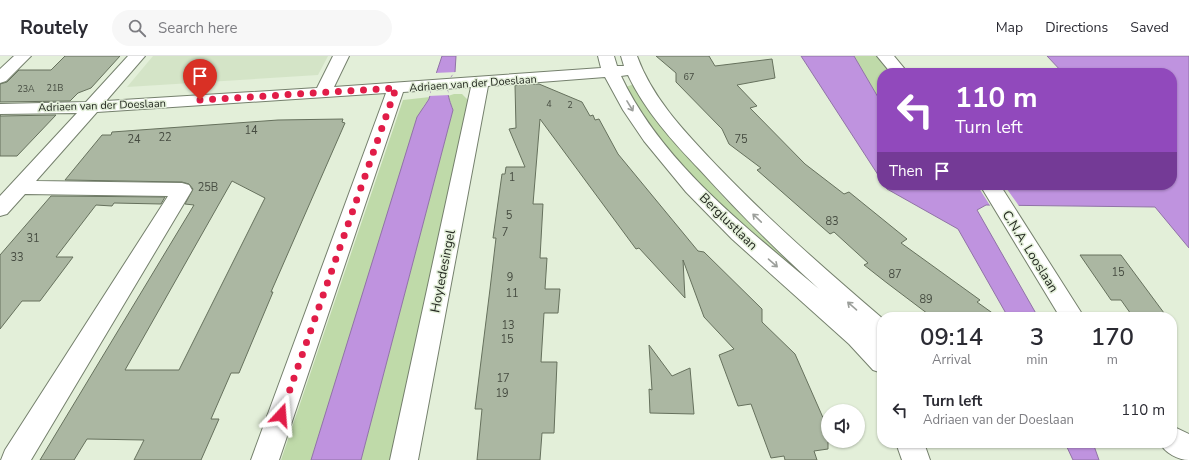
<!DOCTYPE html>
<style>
:root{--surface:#fff;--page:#f7f7f7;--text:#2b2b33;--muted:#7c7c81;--line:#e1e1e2}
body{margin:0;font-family:"Nunito Sans",sans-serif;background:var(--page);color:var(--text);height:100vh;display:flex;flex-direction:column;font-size:15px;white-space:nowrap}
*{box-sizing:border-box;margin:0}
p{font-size:13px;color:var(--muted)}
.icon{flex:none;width:22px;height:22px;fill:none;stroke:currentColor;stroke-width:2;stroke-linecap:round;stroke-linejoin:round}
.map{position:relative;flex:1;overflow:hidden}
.side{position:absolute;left:877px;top:256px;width:300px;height:136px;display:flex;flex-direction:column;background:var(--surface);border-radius:16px;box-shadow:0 1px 3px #0004}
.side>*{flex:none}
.banner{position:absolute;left:877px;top:12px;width:300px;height:122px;border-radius:16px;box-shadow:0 1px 3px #0004;background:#9149bc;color:#fff;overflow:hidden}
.buttons{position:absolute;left:821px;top:348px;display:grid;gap:8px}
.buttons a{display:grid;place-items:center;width:44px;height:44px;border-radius:50%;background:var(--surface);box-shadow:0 1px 3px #0004;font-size:20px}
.pin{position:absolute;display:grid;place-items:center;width:34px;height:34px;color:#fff;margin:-41px -17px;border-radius:50% 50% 50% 0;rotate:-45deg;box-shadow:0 0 4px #0007}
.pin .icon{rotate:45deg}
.me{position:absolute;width:44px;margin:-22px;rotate:19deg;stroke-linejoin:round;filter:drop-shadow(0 0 3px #0008)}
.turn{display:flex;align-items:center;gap:14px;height:84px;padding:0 12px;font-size:18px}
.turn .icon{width:52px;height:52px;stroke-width:2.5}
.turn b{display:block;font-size:28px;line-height:34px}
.then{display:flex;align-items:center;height:38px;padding:0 12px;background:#0003;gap:8px;font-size:15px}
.eta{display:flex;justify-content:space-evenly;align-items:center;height:68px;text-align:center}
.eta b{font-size:24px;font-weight:600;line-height:28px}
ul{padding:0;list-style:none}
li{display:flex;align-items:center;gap:12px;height:60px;padding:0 12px}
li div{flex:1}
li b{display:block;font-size:15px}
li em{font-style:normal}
header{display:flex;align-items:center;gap:24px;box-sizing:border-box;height:56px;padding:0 20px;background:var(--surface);border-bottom:1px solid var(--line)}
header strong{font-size:19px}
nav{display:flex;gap:22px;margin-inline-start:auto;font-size:14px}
.search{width:280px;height:36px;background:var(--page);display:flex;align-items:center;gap:10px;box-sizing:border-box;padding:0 14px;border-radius:22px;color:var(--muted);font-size:15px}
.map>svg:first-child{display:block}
</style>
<header>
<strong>Routely</strong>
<div class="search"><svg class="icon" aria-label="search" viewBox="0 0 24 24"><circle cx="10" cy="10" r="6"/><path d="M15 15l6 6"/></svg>Search here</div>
<nav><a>Map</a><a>Directions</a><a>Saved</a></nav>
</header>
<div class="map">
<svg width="1189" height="404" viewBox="0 0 1189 404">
<rect width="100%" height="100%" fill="#e3efd9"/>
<path fill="#d4e4c7" d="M153,0H328L318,19L127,31Z"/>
<path fill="#bfdaa9" d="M854,0H877L892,17H882V48Z
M634,28L668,78L726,144L882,287V291L718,149L658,82L626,31Z
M454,38H462L468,44L391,404H361L453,54L448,40Z
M430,41L423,51L311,404H281L403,44Z"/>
<path fill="#bf93df" stroke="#9073a6" d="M442,0H456L455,16C443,27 448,41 453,54L361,404H311L417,61L429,43L435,21Z
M801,0H854L882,48V125Z
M1047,0H1189V192L1155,151L986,149L977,154L1038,261H1008L958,173L887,133L885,129H1172V17H1063Z
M1065,387H1093L1099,404H1073Z"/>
<path fill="#e3efd9" d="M457,16L451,20L450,29L447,34L450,39L428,40L431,36L432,24H434V17Z
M977,129H1004L1019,150L991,151Z"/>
<path fill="#abb7a2" stroke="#66715d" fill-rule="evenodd" d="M65,0H120L91,32L78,37L70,45L0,46V28L7,26L19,14H51Z
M656,0H709L715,10L772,3L775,22L737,29L757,50L750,52L805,108L844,138L849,136L907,183L901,187L980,244L977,246L998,261H932L887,227L864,209L868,207L834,176L830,178L757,114L761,112L729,88L722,73L676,26V17Z
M539,28L582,46L590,60L593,59L595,64L599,63L618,98L698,195L704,196L762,253V266L795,298L828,373V393L814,395L817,404H785L784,400L771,402L751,348L738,350L719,299L734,293L704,261L683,204L685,242L639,192L636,193L540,63L533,148H543L540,202H547L545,233H560L558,257H544L541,306H557L554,377H542L540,404H477L482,353H475L490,233L496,182H493L502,118H505L506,111H525L509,73L516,72L515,29Z
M0,59V60L56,59L17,100H0Z
M343,63L342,66L345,67L271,236H273L239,317H231L211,363H219L201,404H134L144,384L87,383L74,404H40L194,149L185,148L193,133L189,128L182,126L65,124L102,79H111L112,76L278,64ZM232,125L265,142L179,314H125Z
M51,140L165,141L161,148L114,147L112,150L96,149L56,201H73L40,245H22L0,273V199Z
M1080,199H1121L1167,261H1133L1121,244H1111Z
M649,289L672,320L690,312L694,358L650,357L649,333L652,334Z"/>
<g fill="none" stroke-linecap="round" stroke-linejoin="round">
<g stroke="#75806d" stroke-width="2">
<path id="minor" d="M14,0H31L6,25L0,27V13Z
M128,0H145L106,45L317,32L333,0H349L334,31L601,12L598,0H614L617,10H624L621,0H637C653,44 687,78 719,112C770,165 826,214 882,262V286L877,284L882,289V317L873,314L849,288L732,183L686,136L644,85L623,54L605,21L488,30L418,404H390L471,31L403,36L279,404H251L386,37L97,56L36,125L182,127L189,129L192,134L31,404H1L5,394L168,140L25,138L7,158L0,160V140L77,57L0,58V48L86,46ZM628,19C645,55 673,86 700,114C738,156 777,195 819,233C747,172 662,107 621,20Z
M877,0H894L908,17H891Z
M980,129H1000L1084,261H1060Z
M1172,370L1189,378V404C1178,404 1165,397 1160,387H1172Z
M896,387H924L930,404H902Z"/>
</g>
<use href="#minor" fill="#fff" fill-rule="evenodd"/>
</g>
<defs><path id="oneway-shaft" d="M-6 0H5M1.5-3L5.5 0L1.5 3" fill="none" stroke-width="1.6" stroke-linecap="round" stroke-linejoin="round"/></defs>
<g stroke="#9c9f9b">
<use href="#oneway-shaft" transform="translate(630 50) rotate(59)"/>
<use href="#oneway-shaft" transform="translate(757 162) rotate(-136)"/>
<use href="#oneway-shaft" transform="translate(773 207) rotate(41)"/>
<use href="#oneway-shaft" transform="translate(852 250) rotate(-139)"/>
</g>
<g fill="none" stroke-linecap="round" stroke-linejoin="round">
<path stroke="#e11d48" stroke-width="7" stroke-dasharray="0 12.6" d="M200,44L396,32L281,359"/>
</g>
<g text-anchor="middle" stroke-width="3" stroke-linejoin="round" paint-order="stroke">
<g font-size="9" fill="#464c41">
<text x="689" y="24">67</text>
<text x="55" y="35">21B</text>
<text x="26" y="36">23A</text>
<text x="549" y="51">4</text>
<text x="570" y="52">2</text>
</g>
<g font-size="11" fill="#242921" stroke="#e3efd9">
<text transform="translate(473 27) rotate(-4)" y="4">Adriaen van der Doeslaan</text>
<text transform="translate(102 49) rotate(-2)" y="4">Adriaen van der Doeslaan</text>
</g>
<g font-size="11" fill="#464c41">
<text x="251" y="78">14</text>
<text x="165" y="85">22</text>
<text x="134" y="87">24</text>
<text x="741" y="87">75</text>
<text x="512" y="125">1</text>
<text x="208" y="135">25B</text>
<text x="509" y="163">5</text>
<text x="832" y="169">83</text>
<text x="505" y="180">7</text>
<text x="33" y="186">31</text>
<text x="17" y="205">33</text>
<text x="1118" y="220">15</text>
<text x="895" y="222">87</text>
<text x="510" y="225">9</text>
<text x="512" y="241">11</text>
<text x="926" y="247">89</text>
<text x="508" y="273">13</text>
<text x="507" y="287">15</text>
<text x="503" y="326">17</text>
<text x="502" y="341">19</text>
</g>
<g font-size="13" fill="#242921" stroke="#e3efd9">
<text transform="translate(729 165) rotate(44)" y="5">Berglustlaan</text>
<text transform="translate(1031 195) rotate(58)" y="5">C.N.A. Looslaan</text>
<text transform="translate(442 215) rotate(-79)" y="5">Hoyledesingel</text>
</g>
</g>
</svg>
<div class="buttons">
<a><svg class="icon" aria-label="sound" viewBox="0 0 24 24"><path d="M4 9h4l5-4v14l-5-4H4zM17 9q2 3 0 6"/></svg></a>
</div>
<div class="pin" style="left:200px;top:44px;background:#d93025"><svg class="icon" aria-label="arrive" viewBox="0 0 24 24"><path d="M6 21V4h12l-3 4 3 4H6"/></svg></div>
<svg class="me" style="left:281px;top:359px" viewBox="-20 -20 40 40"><path d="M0-17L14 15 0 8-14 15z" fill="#e11d48" stroke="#fff" stroke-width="4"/></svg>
<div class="banner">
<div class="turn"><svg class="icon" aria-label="left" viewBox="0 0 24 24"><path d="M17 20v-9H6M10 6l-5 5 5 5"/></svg><div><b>110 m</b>Turn left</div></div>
<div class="then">Then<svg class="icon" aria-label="arrive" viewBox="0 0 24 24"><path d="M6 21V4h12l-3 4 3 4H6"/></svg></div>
</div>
<section class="side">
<div class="eta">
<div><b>09:14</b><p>Arrival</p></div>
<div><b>3</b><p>min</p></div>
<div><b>170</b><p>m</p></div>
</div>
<ul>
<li><svg class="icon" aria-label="left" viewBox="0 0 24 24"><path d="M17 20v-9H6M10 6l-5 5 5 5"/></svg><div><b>Turn left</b><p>Adriaen van der Doeslaan</p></div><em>110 m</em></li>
</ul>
</section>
</div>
